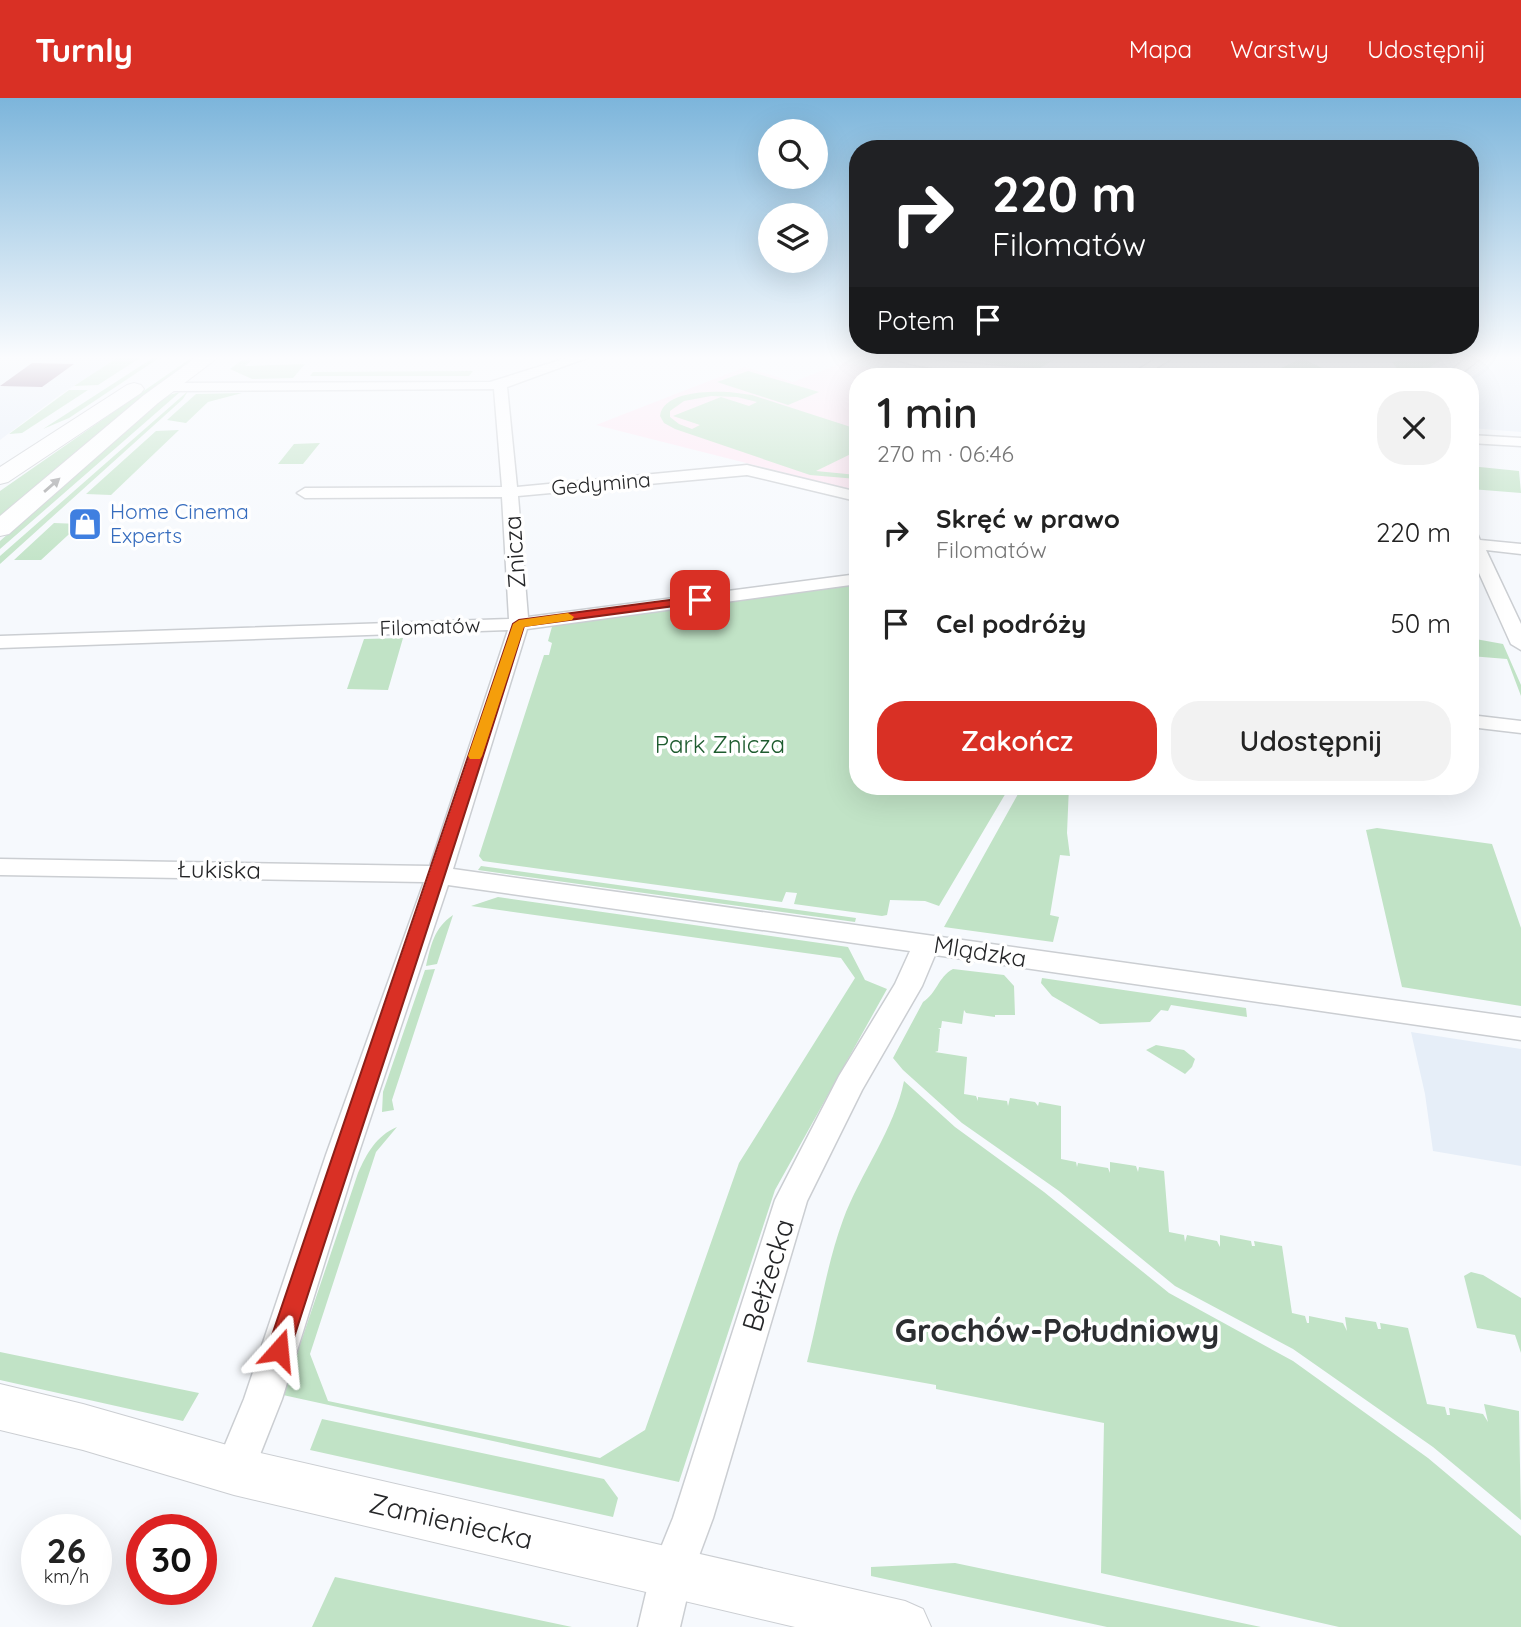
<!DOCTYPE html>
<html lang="pl">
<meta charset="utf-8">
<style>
:root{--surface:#fff;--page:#f2f2f2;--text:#222;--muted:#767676;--accent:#d93025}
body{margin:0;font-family:Quicksand,sans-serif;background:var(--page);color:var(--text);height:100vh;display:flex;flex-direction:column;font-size:26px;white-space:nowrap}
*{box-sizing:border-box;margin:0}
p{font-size:23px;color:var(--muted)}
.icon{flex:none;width:38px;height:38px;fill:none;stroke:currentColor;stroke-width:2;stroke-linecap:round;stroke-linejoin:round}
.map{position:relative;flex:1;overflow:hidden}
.sheet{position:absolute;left:849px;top:270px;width:630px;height:427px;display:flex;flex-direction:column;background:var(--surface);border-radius:28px;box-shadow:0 7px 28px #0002}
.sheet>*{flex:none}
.top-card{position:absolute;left:849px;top:42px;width:630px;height:214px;border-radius:28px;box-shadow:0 7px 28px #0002;background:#202124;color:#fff;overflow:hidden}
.controls{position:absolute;left:758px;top:21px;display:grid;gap:14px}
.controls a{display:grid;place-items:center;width:70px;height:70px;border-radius:50%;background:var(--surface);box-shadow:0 7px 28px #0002;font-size:35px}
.speed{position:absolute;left:21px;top:1416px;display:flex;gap:14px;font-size:35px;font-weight:700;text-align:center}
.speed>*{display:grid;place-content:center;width:91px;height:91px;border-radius:50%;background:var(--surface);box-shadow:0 7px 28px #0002;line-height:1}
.speed small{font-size:18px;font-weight:400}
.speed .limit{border:10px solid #d22;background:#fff;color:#111}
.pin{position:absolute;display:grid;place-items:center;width:60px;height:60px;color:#fff;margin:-30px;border-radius:14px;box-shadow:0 4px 10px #0006}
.me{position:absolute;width:77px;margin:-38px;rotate:18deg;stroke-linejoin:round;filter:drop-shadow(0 0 5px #0008)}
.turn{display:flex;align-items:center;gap:24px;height:147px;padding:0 28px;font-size:32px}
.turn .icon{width:91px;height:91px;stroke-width:2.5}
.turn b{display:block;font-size:49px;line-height:60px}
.then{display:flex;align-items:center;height:66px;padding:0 28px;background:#0003;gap:14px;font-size:26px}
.round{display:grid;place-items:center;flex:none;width:74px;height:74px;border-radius:28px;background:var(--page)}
.head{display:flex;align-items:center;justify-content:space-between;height:119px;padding:0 28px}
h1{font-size:42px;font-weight:600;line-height:52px}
.button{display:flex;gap:14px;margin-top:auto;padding:14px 28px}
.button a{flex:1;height:80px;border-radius:28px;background:var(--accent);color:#fff;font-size:28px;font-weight:600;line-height:80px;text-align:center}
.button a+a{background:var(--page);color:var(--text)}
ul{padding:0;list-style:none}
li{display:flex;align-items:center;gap:21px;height:91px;padding:0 28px}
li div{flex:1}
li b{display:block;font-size:26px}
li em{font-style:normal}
header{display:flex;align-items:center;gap:42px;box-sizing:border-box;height:98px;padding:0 35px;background:var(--accent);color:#fff}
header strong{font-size:33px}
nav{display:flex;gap:38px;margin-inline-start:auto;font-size:24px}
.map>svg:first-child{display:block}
</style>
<header>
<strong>Turnly</strong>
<nav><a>Mapa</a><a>Warstwy</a><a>Udostępnij</a></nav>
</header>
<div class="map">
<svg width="1521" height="1529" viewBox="0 0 1521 1529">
<rect width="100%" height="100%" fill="#f6f9fd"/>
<path fill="#e6eef8" d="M0,258H120L57,299L0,342Z
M1510,258H1521V334L1470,330V280L1497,260L1505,262Z
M1411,934L1521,951V1068L1433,1053L1425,996Z"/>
<path fill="#ffe7f3" d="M844,264L901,278H858L857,393L596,327L745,269L793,284Z"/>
<path fill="#c1e3c6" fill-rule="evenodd" d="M120,258H143L98,287L74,288Z
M156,258H162L69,320L43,331Z
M194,258H200L0,421V393Z
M964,258H1029L1049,263L1061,258L1038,271L995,266Z
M1427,258H1446L1418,278L1401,276L1392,264Z
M1302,260L1328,273L1264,278Z
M242,262H252L245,268L305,266L293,280L252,281L230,271Z
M473,273L469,278H310L313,274Z
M748,273L819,294L788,307L717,284Z
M69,292H88L22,335L9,336Z
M188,293L183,301L0,466V458Z
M180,294L0,451V443L165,298Z
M729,294L752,297L857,331V353L816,373L857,377V381L810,377L675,331L664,325L660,318C663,293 710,293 729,294ZM711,298L737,299L757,304L749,308L721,299L673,318L700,327L692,331L679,326L670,319V313L684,303Z
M242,295L208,304L186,325L167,322L196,296Z
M179,332L111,397L86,396L156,333Z
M320,345L303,366H278L294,346Z
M1470,368L1519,373L1521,395L1471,391Z
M54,425L80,426L41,462H14Z
M857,483L858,688H1010L939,808L925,803L890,802L887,817L882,818L794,806L797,795L786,794L782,804L483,763L479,758L544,557H549L552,545L548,543L553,525Z
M403,540L388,592L347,591L364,541Z
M1470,540L1503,546L1521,587V598L1507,561L1470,558Z
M1028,688H1069L1067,735L1070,758L1060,757L1050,817L1059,819L1053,844L944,829L1018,696Z
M1377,730L1492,746L1521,830V908L1402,889L1366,732Z
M481,768L856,820L855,824L478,772Z
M498,799L848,849L865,882L887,891L775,1092L679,1384L283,1297L358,1075C367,1055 376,1038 397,1029L376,1054L310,1256L328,1303L600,1360L645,1332L739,1065L855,880L841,860L471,808Z
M453,817L437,866L426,868C431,847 434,830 453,817Z
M435,871L392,1002L394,1012L382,1014L383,994L425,872Z
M953,871L1004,877L1014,888L1015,917H995V919L966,915L964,912L962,926L942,923L941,930H938L940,931L938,953L935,954L967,959L964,996L976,998L978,1003V999L1007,1003L1008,1008L1010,1000L1035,1004L1038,1008L1039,1004L1061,1008V1061L1076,1064L1077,1069L1078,1065L1108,1070L1110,1075V1064L1136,1068L1138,1074L1139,1069L1164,1073L1169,1134L1184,1137L1185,1144L1187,1137L1217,1143L1220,1149V1137L1251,1143L1252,1148H1255L1254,1143L1282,1148L1292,1215L1305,1218L1307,1225H1309V1218L1343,1225L1347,1233L1345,1219L1376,1224L1378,1231H1381L1380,1225L1408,1230L1427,1306L1445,1309L1447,1317H1450L1449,1310L1483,1316L1488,1324L1484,1306L1519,1313L1521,1422L1433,1349L1293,1251L1175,1188L1059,1093L962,1025L903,972L893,960L923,904C937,895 938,879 953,871Z
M1042,880L1246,910L1247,919L1171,907L1168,913L1161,912L1150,924L1100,926L1052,898L1041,885Z
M1156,947L1184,952L1195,961L1192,969L1185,976L1146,952Z
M904,983L955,1029L1044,1094L1169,1195L1293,1263L1428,1360L1521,1438V1529H1339L1101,1475L1104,1325L936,1291V1287L807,1264C819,1218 827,1165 843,1122C860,1076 895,1030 904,983Z
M1471,1174L1483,1177L1521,1200V1255L1515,1237L1477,1230L1464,1178Z
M0,1254L199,1295L183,1323L0,1282Z
M322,1321L604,1381L618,1400L613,1419L310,1352Z
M955,1465L1261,1529H1107L871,1478V1469Z
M335,1479L572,1529H312Z"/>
<path fill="#836081" d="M32,265L74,266L42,289L0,288Z"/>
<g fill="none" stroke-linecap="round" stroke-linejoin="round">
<g stroke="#cbced2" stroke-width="3">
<path id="minor" d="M573,258H592L507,289L517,389L747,367L858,394V400L852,402L747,377L518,398L528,519L858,476V486L527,531L453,771L1521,920V942L935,857L922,888L862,992L807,1103L713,1420L693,1474L680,1529H638L651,1474L673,1420L775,1102L839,978L895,886L910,853L448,787L358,1057L282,1301L248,1387L234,1393L220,1387L214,1373L244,1301L326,1057L424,784L0,777V761L430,768L508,532L0,550V538L509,521L502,399L305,400L297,395L305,390L502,389L494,291L167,293L160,289L167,285L490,284Z
M890,258L1066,274L1072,278C1039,280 914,275 890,258Z
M1160,258H1176L1143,278H1128Z
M1469,258H1483L1458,278H1444Z
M1470,337L1521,340V348L1470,345Z
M1470,432L1476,433L1480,442L1521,446V456L1486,452L1521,526V552L1511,546L1470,455Z
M1470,617L1521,623V635L1470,629Z"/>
</g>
<g stroke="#cbced2" stroke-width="2">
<path id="tertiary" d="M0,1286L83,1306L234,1349L905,1503L923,1511L931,1529H795L234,1397L83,1352L0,1332Z"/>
</g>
<g stroke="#cbced2" stroke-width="2">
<path id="primary" d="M198,258H220L158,305L9,436L0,438V418L144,297Z
M134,285L141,287L144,291L141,295L8,384L0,386V369L127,287Z"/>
</g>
<use href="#minor" fill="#fff" fill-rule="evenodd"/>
<use href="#tertiary" fill="#fff" fill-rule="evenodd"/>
<use href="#primary" fill="#fff" fill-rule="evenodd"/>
</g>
<defs><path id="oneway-solid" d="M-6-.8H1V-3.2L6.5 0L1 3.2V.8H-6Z" transform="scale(1.75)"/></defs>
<use fill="#9d9d9e" href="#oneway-solid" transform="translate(52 387) rotate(-41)"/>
<linearGradient id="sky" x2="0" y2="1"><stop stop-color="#7cb5db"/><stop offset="0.55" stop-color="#fbfcfe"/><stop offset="1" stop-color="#fbfcfe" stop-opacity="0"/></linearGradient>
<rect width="1521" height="472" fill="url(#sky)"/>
<path fill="#d93025" stroke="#8d1f18" stroke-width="2" d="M700,498L704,499V504L524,528C449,771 367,1011 290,1252L287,1261L279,1264L270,1261L267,1252C348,1010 433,769 513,526L519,522Z"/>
<path fill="#f59e0b" d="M568,515L574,519L572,522L524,529L482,658L480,661H470L468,658L513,526L519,522Z"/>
<defs>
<g id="shop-square" transform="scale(1.75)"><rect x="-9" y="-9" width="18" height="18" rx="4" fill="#3f7fe0" stroke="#fff"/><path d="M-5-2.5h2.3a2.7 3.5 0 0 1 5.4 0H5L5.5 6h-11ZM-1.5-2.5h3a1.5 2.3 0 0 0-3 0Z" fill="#fff"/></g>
</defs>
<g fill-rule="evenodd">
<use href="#shop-square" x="85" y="426"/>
</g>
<g text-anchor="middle" stroke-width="7" stroke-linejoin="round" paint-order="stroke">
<g font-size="21" fill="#252628" stroke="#fff">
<text transform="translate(601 386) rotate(-5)" y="7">Gedymina</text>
<text transform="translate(430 529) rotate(-2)" y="7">Filomatów</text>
</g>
<g font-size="21" fill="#366cbe" stroke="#fff" text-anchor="start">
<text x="110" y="421">Home Cinema<tspan x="110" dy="24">Experts</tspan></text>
</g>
<g font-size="24" fill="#252628" stroke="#fff">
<text transform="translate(515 454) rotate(-94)" y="8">Znicza</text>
<text transform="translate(219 772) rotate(1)" y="8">Łukiska</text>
<text transform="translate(980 854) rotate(9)" y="8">Mlądzka</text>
</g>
<g font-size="24" fill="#1e5c2f" stroke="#fff">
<text x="720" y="655">Park Znicza</text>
</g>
<g font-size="28" fill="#252628" stroke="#fff">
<text transform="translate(768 1177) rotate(-73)" y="10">Bełżecka</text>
<text transform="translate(451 1423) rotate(13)" y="10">Zamieniecka</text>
</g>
<g font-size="32" font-weight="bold" fill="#2c2e31" stroke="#fff">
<text x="1057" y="1244">Grochów-Południowy</text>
</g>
</g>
</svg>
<div class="controls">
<a><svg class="icon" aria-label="search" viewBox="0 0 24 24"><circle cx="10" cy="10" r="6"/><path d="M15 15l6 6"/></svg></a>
<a><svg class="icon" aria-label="layers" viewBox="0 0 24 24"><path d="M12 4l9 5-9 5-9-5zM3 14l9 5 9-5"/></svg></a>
</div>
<div class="speed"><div>26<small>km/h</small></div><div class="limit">30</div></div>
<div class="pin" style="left:700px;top:502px;background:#d93025"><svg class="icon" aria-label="arrive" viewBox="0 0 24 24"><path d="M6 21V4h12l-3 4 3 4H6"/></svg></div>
<svg class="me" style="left:279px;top:1252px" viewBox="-20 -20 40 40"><path d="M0-17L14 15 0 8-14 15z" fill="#d93025" stroke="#fff" stroke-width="4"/></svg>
<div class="top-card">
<div class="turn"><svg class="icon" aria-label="right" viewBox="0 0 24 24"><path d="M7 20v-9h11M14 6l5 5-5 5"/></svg><div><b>220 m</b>Filomatów</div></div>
<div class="then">Potem<svg class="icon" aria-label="arrive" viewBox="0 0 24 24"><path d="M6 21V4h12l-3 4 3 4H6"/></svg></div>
</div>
<section class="sheet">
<div class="head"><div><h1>1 min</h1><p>270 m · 06:46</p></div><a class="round"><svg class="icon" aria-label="close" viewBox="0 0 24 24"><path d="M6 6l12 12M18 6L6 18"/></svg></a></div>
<ul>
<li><svg class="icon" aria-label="right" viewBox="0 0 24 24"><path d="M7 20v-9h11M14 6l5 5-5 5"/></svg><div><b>Skręć w prawo</b><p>Filomatów</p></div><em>220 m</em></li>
<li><svg class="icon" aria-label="arrive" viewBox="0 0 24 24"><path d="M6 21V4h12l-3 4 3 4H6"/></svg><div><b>Cel podróży</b></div><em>50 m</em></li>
</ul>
<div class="button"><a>Zakończ</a><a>Udostępnij</a></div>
</section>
</div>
